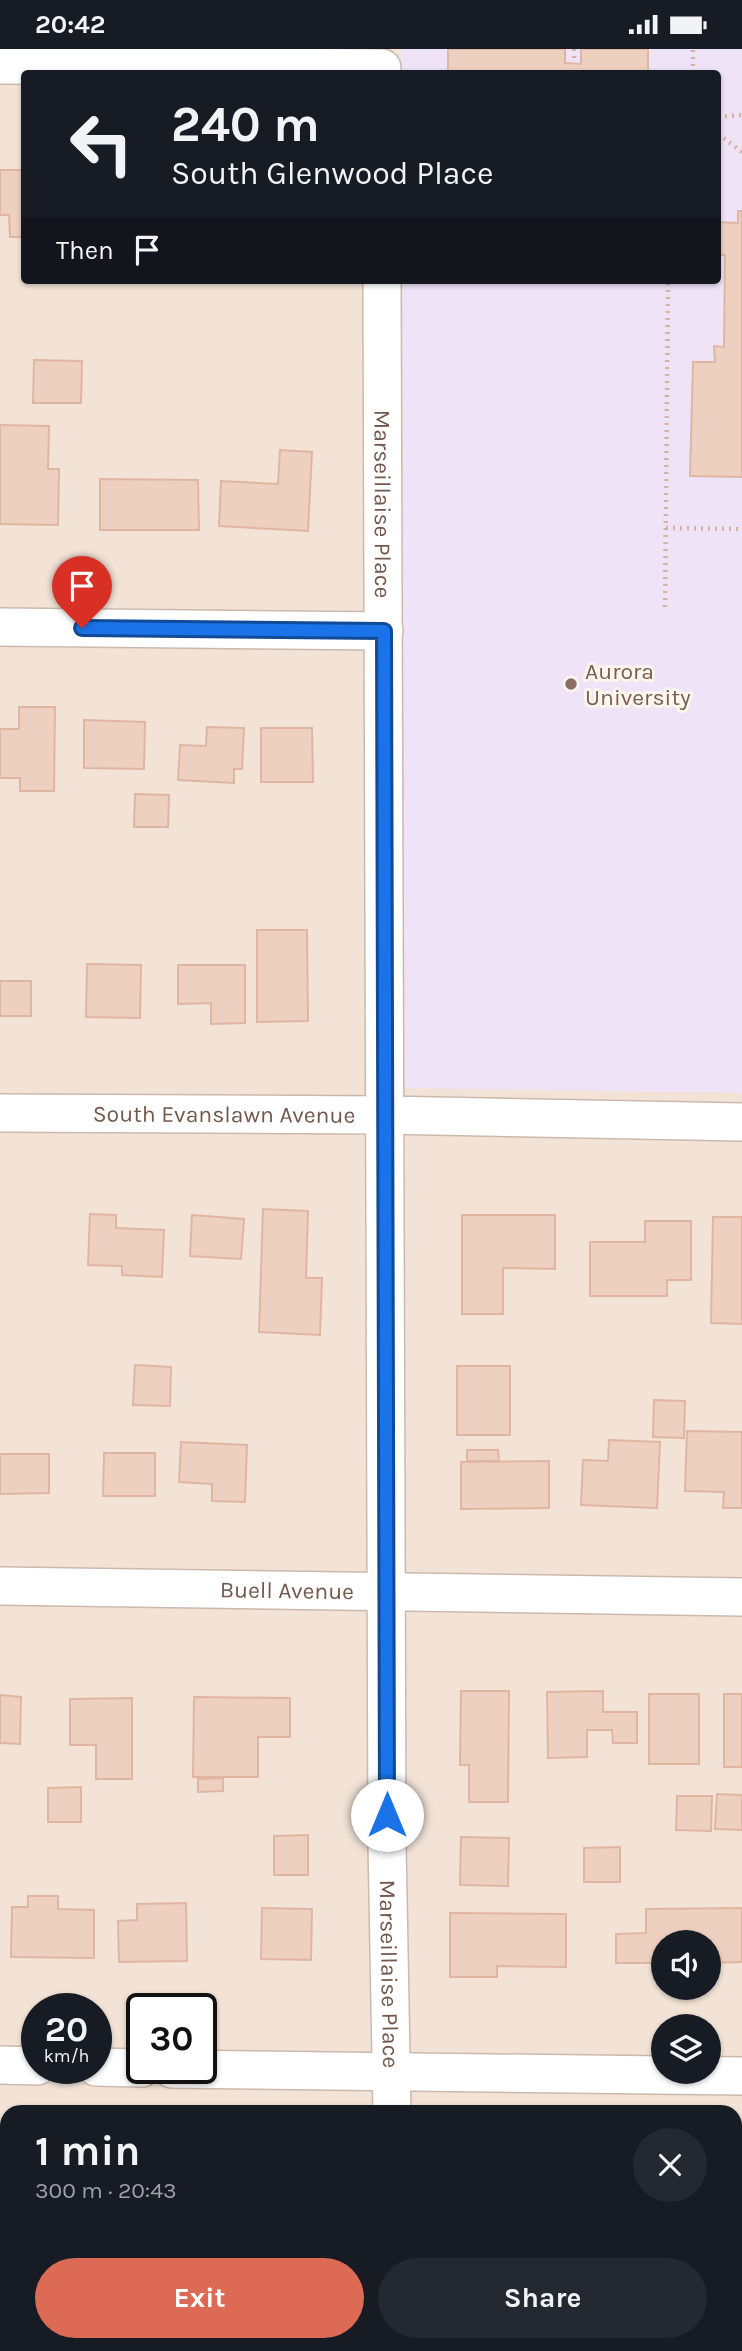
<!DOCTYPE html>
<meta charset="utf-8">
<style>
:root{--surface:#171b24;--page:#242831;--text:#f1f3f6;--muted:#9ea1a6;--accent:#dc6a55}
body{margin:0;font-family:Karla,sans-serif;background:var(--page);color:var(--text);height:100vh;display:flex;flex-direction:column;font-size:26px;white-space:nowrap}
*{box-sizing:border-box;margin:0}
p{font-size:23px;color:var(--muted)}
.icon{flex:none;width:38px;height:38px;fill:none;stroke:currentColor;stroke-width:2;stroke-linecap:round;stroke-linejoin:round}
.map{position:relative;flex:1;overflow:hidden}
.sheet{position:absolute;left:0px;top:2056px;width:742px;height:247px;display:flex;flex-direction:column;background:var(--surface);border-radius:21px 21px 0 0;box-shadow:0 2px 5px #0004}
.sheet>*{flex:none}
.guide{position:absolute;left:21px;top:21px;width:700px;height:214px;border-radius:7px;box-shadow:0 2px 5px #0004;background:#171b24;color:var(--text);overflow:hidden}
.tools{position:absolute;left:651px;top:1881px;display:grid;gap:14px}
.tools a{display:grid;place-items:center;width:70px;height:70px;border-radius:50%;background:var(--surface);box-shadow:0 2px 5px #0004;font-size:35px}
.speed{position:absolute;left:21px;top:1944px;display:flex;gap:14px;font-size:35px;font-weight:700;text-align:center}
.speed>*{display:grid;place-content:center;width:91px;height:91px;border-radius:50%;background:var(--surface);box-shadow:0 2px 5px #0004;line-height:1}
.speed small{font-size:18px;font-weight:400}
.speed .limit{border:4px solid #111;border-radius:10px;background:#fff;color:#111}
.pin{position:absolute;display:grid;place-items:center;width:60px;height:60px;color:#fff;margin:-72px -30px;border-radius:50% 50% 50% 0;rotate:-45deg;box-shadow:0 0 7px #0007}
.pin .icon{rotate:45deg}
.me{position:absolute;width:77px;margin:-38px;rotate:0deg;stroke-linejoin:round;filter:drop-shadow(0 0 5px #0008)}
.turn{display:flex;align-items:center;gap:24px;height:147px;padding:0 35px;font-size:32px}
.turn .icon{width:91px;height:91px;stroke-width:2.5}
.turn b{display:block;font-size:49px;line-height:60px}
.then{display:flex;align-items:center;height:66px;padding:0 35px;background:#0003;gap:14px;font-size:26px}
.round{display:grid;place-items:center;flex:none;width:74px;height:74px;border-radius:37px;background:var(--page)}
.overview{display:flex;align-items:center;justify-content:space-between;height:119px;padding:0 35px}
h1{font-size:42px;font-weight:700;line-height:52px}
.cta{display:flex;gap:14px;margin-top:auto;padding:14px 35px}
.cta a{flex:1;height:80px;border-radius:42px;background:var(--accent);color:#fff;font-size:28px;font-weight:700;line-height:80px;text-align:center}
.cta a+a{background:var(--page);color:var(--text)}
.status{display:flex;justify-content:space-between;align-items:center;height:49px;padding:0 35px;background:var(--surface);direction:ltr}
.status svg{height:19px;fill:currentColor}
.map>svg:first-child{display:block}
</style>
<div class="status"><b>20:42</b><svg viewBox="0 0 49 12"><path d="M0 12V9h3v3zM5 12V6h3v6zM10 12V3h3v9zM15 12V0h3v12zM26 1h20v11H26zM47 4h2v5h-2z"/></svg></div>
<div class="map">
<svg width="742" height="2302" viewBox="0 0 742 2302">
<rect width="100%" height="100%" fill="#fbf2e7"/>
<path fill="#f2e3d6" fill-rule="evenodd" d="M0,0H742V2302H0ZM24,24H718V231H24ZM663,1894H709V1939H663ZM37,1960H96V2020H37ZM142,1960H201V2020H142ZM663,1978H709V2023H663ZM7,2063H735V2296H7Z"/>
<path fill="#efe3f7" d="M401,0H742V1044L399,1039L401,231H718V24H401Z"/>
<path fill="#eed0c0" stroke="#e0b6a2" stroke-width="2" d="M448,0H565V14L581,15V0H648V24H448Z
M0,121H24V188H10L9,166H0Z
M738,162H742V428L690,427L693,313H715L714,297L724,298L725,206H718V173L738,174Z
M34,311L82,312L81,354H33Z
M0,376L49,377L48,420H59L58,476L0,475Z
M280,401L312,403L308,482L219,477L221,432L278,435Z
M100,430L198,431L199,481H100Z
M19,658H55L54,742H20V729H0V680H19Z
M84,671L145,673L144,720L84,719Z
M207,678L244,679L242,720H234V734L178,731L180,696L206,697Z
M261,679H312L313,733H261Z
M135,745L169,746L168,778H134Z
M257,881H307L308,972L257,973Z
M87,915L141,916L140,969L86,968Z
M178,916H245V974L211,975V954L178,955Z
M0,932H31V967H0Z
M263,1160L308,1162L306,1229H322L320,1286L259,1283Z
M90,1165L116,1166V1179L164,1181L162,1228L122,1226V1217L88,1216Z
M192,1166L244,1170L241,1210L190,1207Z
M462,1166H555V1220L503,1219V1265H462Z
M713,1168H742V1275L711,1274Z
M645,1172H691V1231H667V1247H590V1193H645Z
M135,1316L171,1318L170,1357L133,1356Z
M457,1317H510V1386H457Z
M654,1351L685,1352L684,1389L653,1388Z
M687,1382L742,1383V1459H723L724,1443L685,1442Z
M609,1391L660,1393L657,1459L581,1456L583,1411L608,1412Z
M181,1393L247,1396L245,1453L212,1452V1435L179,1433Z
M467,1401H498L499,1412H467Z
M104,1404H155V1447H103Z
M0,1405H49V1444L0,1445Z
M549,1412V1459L461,1460V1413Z
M461,1642H509L508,1753H469V1716H460Z
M603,1642V1663H637V1694H613L612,1681H587V1708L548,1709L547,1643Z
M649,1645H699V1715H649Z
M724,1645H742V1718H724Z
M0,1646L21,1648L20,1695L0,1694Z
M194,1648L290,1649V1688H258V1728H193Z
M132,1649V1730H96V1696H70V1650Z
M223,1729V1742L198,1743V1730Z
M81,1738V1773H48V1739Z
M717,1745L742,1746V1781L715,1780Z
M677,1747H712L711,1782L676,1781Z
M308,1786V1826H274V1787Z
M461,1788L509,1789L508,1837L460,1836Z
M620,1798V1833H584V1799Z
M28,1847H58V1860L94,1861V1909L11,1908L12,1858H28Z
M186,1854L187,1912L119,1913L118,1872L137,1871V1855Z
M262,1859L312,1860L311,1911L261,1910Z
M742,1859V1913L709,1914V1894H663V1914H616V1885L646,1884V1860Z
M450,1864L566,1865V1918L497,1917V1928H450Z
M0,2136H7V2194H0Z
M735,2140H742V2201H735Z
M141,2296H175V2302H141Z
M216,2296H248V2302H216Z
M626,2296H665L664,2302H626Z
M503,2297H545V2302H503Z"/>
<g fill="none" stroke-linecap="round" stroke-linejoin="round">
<g stroke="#ccb9ae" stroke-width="40">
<g id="street">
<path d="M0,16L382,19"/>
<path id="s1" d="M382,231L387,1794L392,2063"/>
<path d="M0,578L384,582"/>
<path id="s2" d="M0,1064L385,1066L742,1073"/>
<path id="s3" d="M0,1537L742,1548"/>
<path d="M0,2016L37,2017"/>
<path d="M96,2018L142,2019"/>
<path d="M172,2020L742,2027"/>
<path d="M393,2296V2302"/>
</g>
</g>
<path stroke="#d3b3a3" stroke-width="4.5" stroke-dasharray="2 5" stroke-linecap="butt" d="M574,0V14
M693,24V0
M718,68L742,66
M718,85L742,103
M666,479L742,480
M665,558L668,231"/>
<use href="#street" stroke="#fff" stroke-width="37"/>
</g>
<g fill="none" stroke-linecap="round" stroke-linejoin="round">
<g stroke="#114b97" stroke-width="18">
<path id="route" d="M82,579L384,582L387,1766"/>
</g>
<use href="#route" stroke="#1a73e8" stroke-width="12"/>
</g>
<circle fill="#8d6e63" stroke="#fef6ed" stroke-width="2.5" cx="571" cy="635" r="7"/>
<g text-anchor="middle" stroke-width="6" stroke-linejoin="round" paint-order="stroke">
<g font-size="23" fill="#73584d" stroke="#fef6ed">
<text dy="8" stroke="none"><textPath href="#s1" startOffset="224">Marseillaise Place</textPath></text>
<text dy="8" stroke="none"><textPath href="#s2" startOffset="224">South Evanslawn Avenue</textPath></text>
<text dy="8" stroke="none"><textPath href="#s3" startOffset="287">Buell Avenue</textPath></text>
<text dy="8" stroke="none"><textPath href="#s1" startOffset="1694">Marseillaise Place</textPath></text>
</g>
<g font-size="23" fill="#785e54" stroke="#fef6ed" text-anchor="start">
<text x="585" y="630">Aurora<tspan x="585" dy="26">University</tspan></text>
</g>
</g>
</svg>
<div class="tools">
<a><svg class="icon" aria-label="sound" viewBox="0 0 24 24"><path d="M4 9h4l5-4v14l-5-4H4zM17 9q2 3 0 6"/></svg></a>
<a><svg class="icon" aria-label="layers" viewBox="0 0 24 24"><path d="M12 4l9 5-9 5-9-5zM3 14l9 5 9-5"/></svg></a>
</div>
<div class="speed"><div>20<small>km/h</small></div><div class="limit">30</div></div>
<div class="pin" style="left:82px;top:579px;background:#d93025"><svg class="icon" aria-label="arrive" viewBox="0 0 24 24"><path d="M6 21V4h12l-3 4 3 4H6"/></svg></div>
<svg class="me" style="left:387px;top:1766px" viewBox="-20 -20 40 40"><circle r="19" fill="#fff"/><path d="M0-13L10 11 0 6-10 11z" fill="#1a73e8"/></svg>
<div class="guide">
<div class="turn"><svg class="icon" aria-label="left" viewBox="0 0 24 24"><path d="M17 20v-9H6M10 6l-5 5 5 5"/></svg><div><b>240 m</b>South Glenwood Place</div></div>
<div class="then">Then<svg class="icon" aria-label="arrive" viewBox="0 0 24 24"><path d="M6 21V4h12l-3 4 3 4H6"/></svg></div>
</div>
<section class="sheet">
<div class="overview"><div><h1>1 min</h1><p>300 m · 20:43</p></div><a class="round"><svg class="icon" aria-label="close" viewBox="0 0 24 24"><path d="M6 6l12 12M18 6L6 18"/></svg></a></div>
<div class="cta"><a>Exit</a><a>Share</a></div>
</section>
</div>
